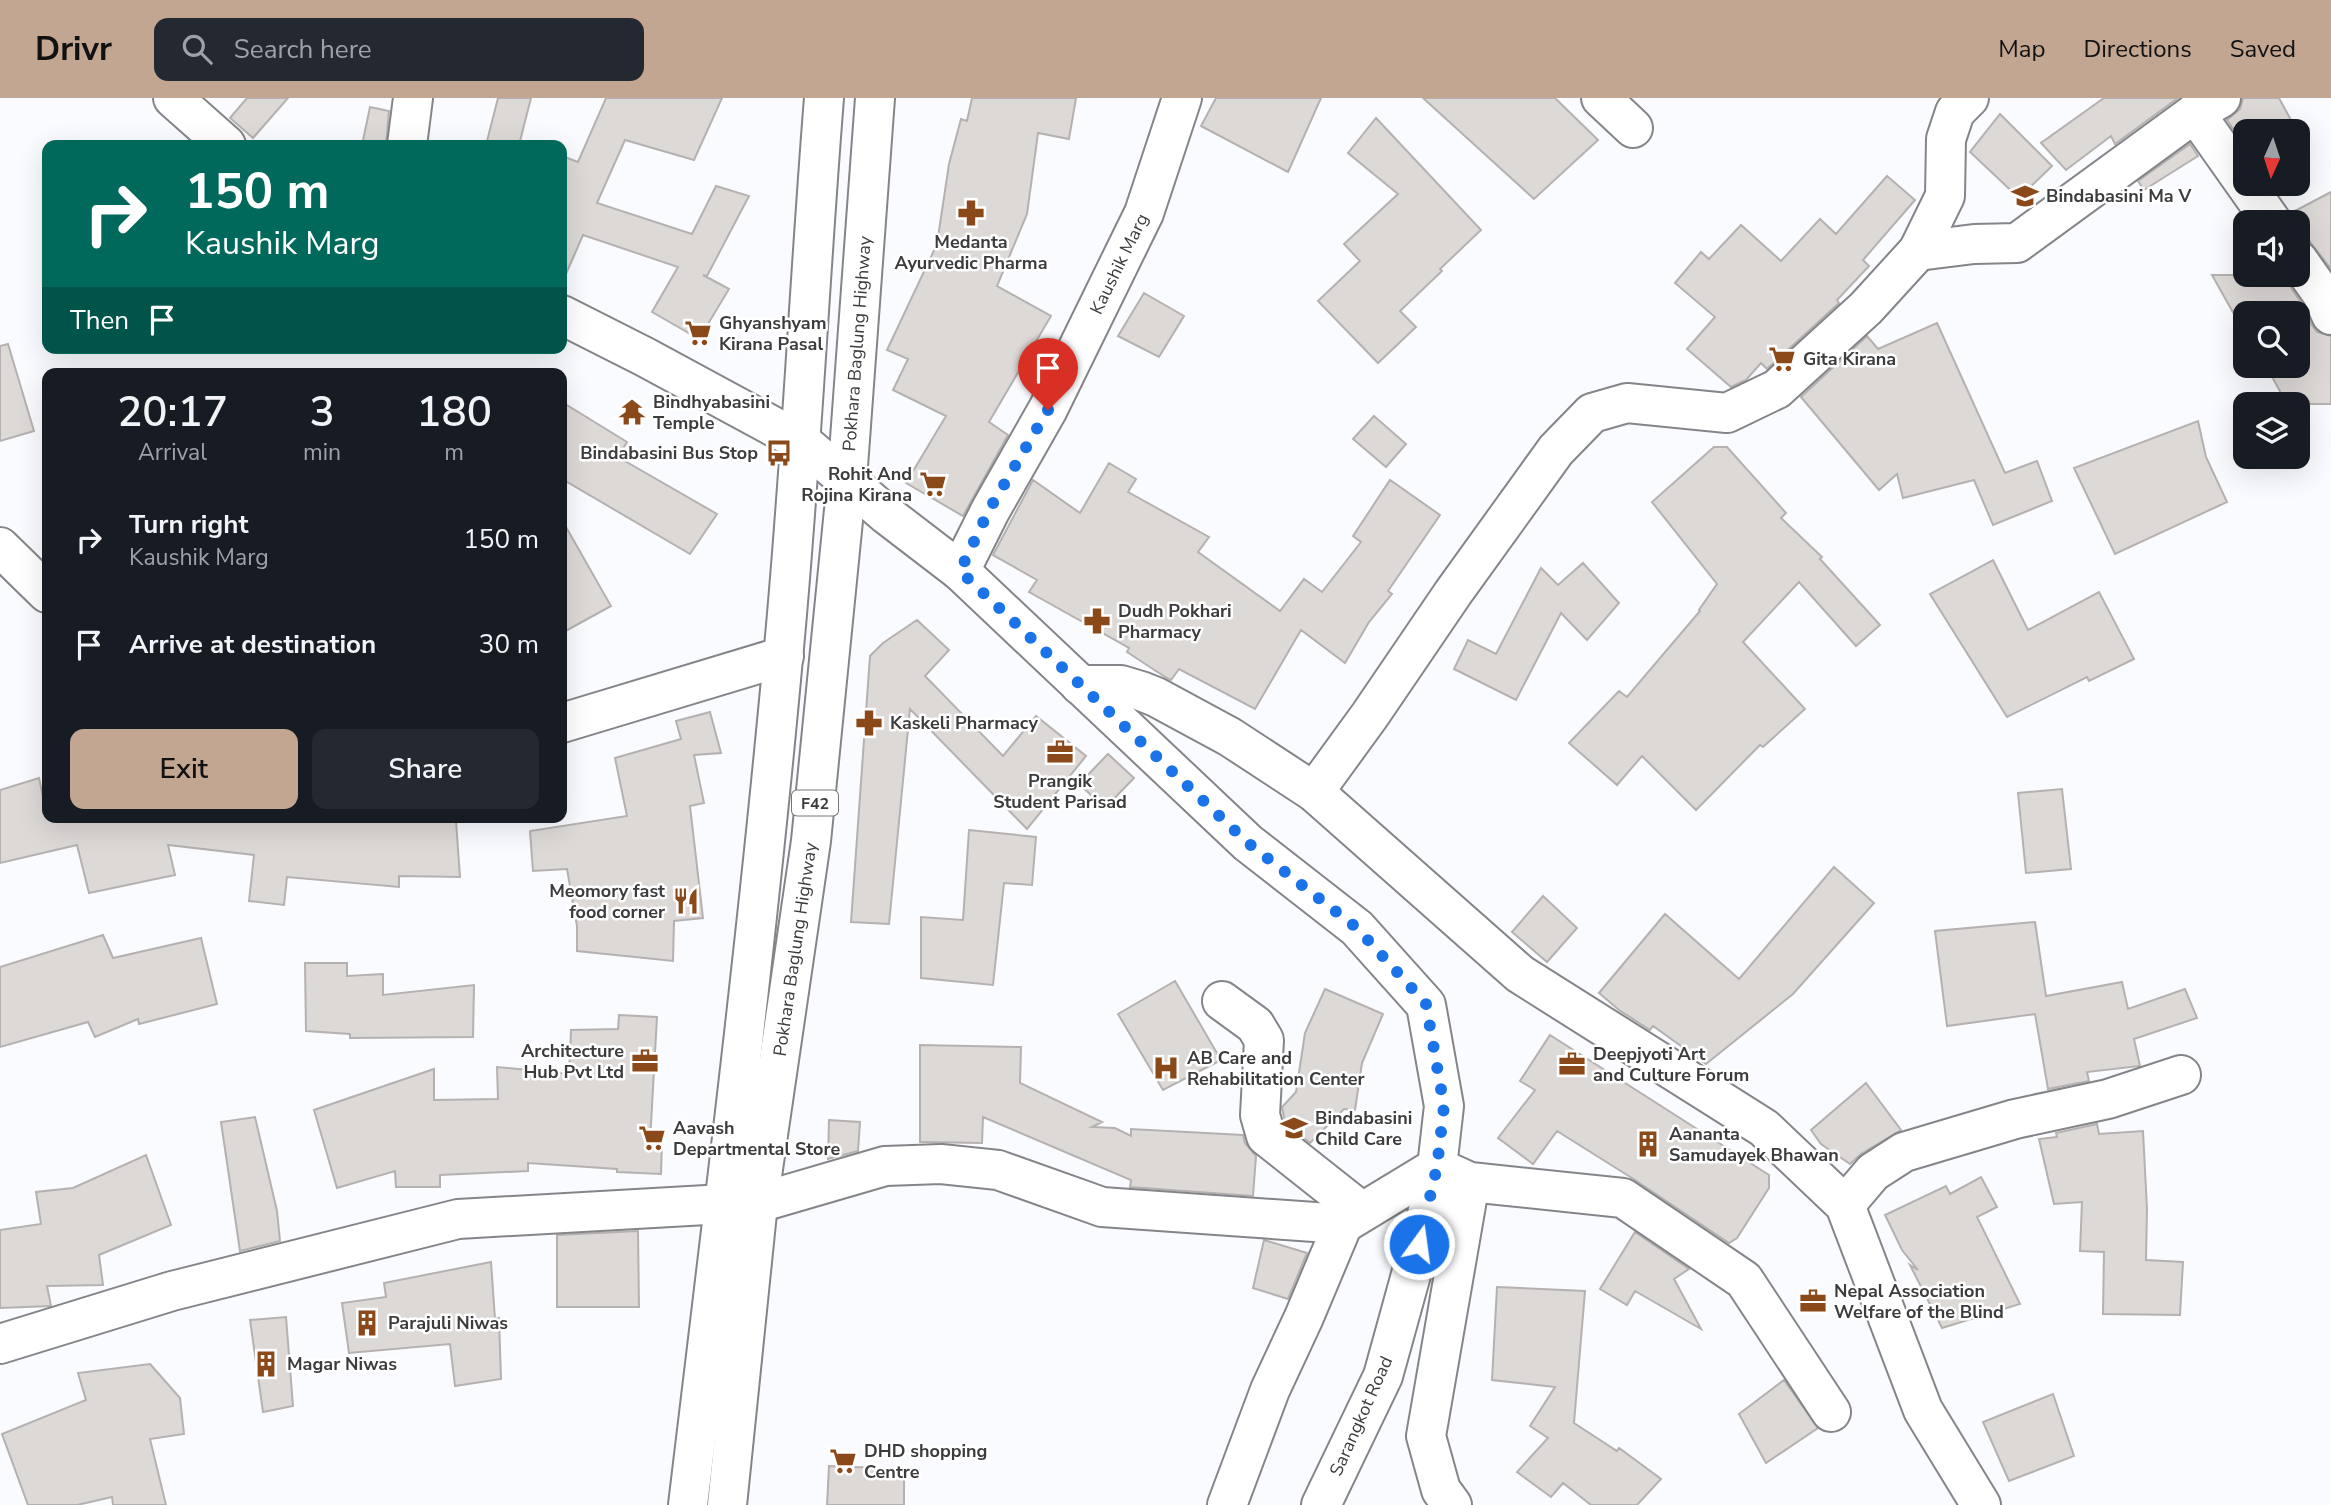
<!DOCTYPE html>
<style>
:root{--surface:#171b24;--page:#242831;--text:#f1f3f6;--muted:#9ea1a6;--accent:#c3a692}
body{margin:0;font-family:"Nunito Sans",sans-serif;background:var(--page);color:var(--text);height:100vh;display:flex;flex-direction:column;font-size:26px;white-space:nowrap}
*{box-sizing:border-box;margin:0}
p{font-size:23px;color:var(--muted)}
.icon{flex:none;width:38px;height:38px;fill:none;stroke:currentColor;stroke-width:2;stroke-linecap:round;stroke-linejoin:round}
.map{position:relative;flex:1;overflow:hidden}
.drawer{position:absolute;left:42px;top:270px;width:525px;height:455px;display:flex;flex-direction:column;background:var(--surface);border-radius:14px;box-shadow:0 7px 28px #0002}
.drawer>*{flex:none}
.top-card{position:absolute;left:42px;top:42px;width:525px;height:214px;border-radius:14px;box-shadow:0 7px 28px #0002;background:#00695c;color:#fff;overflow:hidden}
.needle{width:46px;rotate:183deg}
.buttons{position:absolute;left:2233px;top:21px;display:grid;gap:14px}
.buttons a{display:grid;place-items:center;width:77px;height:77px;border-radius:14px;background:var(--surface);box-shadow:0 7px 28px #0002;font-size:35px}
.pin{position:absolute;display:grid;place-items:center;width:60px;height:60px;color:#fff;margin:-72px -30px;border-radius:50% 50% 50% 0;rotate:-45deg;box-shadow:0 0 7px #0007}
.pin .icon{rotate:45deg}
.me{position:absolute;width:77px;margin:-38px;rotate:14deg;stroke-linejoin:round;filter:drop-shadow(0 0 5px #0008)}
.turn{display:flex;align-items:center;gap:24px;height:147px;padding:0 28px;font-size:32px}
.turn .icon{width:91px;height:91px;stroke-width:2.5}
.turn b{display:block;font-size:49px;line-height:60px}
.then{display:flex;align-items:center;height:66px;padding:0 28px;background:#0003;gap:14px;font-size:26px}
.eta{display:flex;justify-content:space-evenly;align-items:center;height:119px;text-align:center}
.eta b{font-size:42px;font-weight:600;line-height:49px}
.cta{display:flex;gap:14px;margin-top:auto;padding:14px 28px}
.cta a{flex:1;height:80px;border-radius:14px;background:var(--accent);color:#111;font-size:28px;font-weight:600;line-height:80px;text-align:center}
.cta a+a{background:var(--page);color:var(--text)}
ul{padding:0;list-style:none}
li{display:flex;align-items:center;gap:21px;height:105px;padding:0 28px}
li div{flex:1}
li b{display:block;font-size:26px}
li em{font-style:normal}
header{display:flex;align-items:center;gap:42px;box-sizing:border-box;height:98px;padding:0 35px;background:var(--accent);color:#111}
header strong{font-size:33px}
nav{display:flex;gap:38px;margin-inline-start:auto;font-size:24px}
.search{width:490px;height:63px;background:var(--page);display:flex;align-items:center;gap:18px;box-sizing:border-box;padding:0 24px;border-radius:14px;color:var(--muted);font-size:26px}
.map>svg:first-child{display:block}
</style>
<header>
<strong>Drivr</strong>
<div class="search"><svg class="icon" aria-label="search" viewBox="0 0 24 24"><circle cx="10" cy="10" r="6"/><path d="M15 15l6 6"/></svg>Search here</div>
<nav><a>Map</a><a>Directions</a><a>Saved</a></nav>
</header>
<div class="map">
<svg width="2331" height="1407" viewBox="0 0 2331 1407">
<rect width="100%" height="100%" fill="#fafbff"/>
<path fill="#ddd9d7" stroke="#b5b1b0" stroke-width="2" d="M247,0H288L253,40L230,20Z
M498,0H531L519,47H486Z
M606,0H722L694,62L625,42L597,105L692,136L716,88L749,98L707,178L703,177L729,191L699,241L652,214L678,169L583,137L562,185V58L578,64Z
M972,0H1076L1069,41L1038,35L1027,116L997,188L1051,218L989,324L1008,337L963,418L906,385L946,318L893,292L908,261L887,252L937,146L949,66L961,21L967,23Z
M1216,0H1321L1288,74L1201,28Z
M1423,0H1555L1598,42L1534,101Z
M2104,0H2178L2115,46L2111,38L2066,72L2041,45Z
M2243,0H2279L2297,33H2246L2243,30L2236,35L2227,22L2240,11Z
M370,9L389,13L386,47H362Z
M2000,16L2052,68L2019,100L1970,54Z
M1376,20L1481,132L1440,171L1442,173L1400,213L1416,229L1378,265L1318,203L1360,163L1344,146L1398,96L1348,55Z
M2190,46L2198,58L2144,92L2138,83Z
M1887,78L1915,102L1863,162L1869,168L1837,202L1839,205L1767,271L1761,265L1746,282L1731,289L1687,251L1715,219L1675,185L1701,154L1709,161L1741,127L1781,163L1820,121L1836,136Z
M2331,94V171L2311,145L2293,114Z
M2212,177H2282L2303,207L2311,226L2317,234L2331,238V306H2287L2266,268H2298V215H2245V232L2235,218Z
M1144,195L1184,218L1159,259L1118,238Z
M1937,225L2005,375L2037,363L2052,403L1993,427L1974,382L1903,400L1897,376L1879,392L1801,299L1867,238L1878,251Z
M8,246L34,333L0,343V248Z
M562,304L627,344L618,359L717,416L690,456L562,381Z
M1374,318L1406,346L1386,369L1353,341Z
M2198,323L2206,359L2227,404L2115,456L2074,370Z
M1714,349H1727L1786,415L1781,420L1822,459L1820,461L1880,527L1856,548L1799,484L1743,544L1805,611L1763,649L1760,647L1696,712L1642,658L1617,687L1569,645L1619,593L1627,599L1700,513L1699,512L1717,486L1652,404Z
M1109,365L1136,381L1128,394L1209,439L1198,454L1280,513L1304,481L1322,494L1361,444L1353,438L1390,382L1440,417L1388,493L1392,496L1369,524L1345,565L1301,532L1255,611L1179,571L1171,582L1165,579L1127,554L1129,550L1029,494L1037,482L993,457L1033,382L1080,415Z
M562,422L611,508L562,535Z
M1993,462L2028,532L2099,494L2134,561L2089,583L2087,579L2007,619L1930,496Z
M1583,465L1619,505L1587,542L1561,515L1516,602L1454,571L1468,542L1496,556L1541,470L1558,487Z
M917,522L949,552L925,578L1003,658L1036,618L1086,658L1027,731L910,611L889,826L851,824L870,558L883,545Z
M710,614L721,655L694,657L704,705L690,708L703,820L674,823L673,863L577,853V828L567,771L533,773L530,733L627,718L615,660L681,641L676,623Z
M1108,656L1134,680L1105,710L1079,686Z
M39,680L47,719H400V724L456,723L460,779L399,778V789L287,779L284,807L249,803L254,757L168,747L175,777L89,795L77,747L0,765V692Z
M2062,691L2071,771L2026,775L2018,695Z
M969,732L1036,739L1032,787L1004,785L993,887L921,880V819L963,822Z
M1834,769L1874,805L1793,896L1706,966L1653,928L1650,932L1619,912L1599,895L1665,816L1739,881Z
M1543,798L1577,830L1547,864L1512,834Z
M2035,824L2046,898L2122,884L2128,911L2185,891L2197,920L2134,941L2140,968L2087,974L2089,983L2048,991L2035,916L1947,928L1935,833Z
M103,837L113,860L201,840L217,906L139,926L138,921L95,939L88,924L0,949V869Z
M305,865H347V878L383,876V897L474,887L473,939L350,940V936L306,933Z
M1175,883L1221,962L1163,992L1118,916Z
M1325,891L1383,916L1362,965L1355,1012L1344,1011L1310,1045L1285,1025L1282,1009L1296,994L1305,935Z
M619,917L657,919L650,1044L662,1045L661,1076L617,1074V1071L528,1065V1073L440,1077V1089H396L395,1073L337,1090L314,1012L434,971V1002L498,1001L497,969L569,976L571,932L618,931Z
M1550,937L1769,1077V1090L1737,1140L1729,1145L1635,1082L1557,1033L1533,1066L1498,1040L1535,992L1520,983Z
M920,947L1021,949L1020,985L1102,1024L1092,1029L1115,1030L1131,1038V1031L1243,1037L1245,1045L1256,1058L1253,1098L1130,1089L1131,1082L983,1019L982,1045L920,1044Z
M1866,985L1901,1032L1861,1056L1850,1066L1821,1046L1811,1032Z
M255,1019L277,1113L280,1143L240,1153L221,1024Z
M829,1022L860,1024L858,1053L828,1061Z
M2097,1026L2099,1036L2143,1033L2147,1111L2146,1162L2183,1164L2180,1217L2103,1216L2104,1154L2080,1153L2082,1104L2054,1106L2039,1041L2057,1039L2056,1035Z
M146,1057L171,1127L99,1157L103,1187L47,1188L51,1208L0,1210V1132L41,1126L36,1094L73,1090Z
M1981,1079L1997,1109L1977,1119L2020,1206L1942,1230L1910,1167L1918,1172L1902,1152L1885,1117L1946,1088L1950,1096Z
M638,1133L639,1209H557V1137Z
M1635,1134L1689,1171L1674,1181L1701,1231L1635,1193L1627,1207L1600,1191Z
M1264,1142L1307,1155L1288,1201L1253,1190Z
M491,1164L495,1221L499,1220L501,1281L455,1288L450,1246L349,1255L342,1205L386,1199L384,1185Z
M1497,1189L1585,1193L1574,1325L1617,1353L1619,1350L1661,1381L1637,1407H1591L1563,1385L1551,1399L1517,1374L1548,1340L1530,1328L1555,1289L1492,1282Z
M286,1219L293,1308L263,1314L250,1222Z
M150,1266L180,1300L184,1336L150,1341L166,1407H113L112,1399L77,1407H28L2,1336L86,1302L78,1275Z
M1784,1282L1818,1330L1766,1365L1739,1316Z
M2053,1296L2074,1358L2009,1383L1983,1324Z
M829,1368L904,1371V1407H827Z"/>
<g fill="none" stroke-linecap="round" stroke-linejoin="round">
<g stroke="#848589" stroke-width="42">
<g id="minor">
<path d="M1601,0L1633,30"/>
<path d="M2221,0L2195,15L2272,124"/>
<path d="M407,47L413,0"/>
<path d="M1918,153L1974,146L2017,145L2195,15"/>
<path d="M2298,162L2322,196L2331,217"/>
<path d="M802,344L887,417L960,473L1248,745L1357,830L1426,907L1444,1008L1437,1069L1425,1126L1383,1278L1321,1407"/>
<path d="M0,449L47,495"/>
<path id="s1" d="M960,473L990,413L1048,311L1144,115L1182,0"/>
<path d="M1080,587H1121L1141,593L1156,599L1230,639L1314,694L1520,876L1764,1030L1845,1107L1923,1312L1981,1407"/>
<path d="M562,625L784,558"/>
<path d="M1314,694L1370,617L1453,495L1556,352L1592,315L1627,305L1727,315L1777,291L1866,210L1918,153L1945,98L1946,41L1955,14L1969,0"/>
<path d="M1222,903L1255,927L1264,942L1260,1017L1266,1038L1362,1114"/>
<path d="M758,1105L885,1068L941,1066L998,1072L1102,1109L1343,1126"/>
<path d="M1845,1107L1873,1074L1904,1054L2015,1021L2108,1001L2181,977"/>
<path d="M0,1246L172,1193L458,1121L724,1106"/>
<path d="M1227,1407L1270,1292L1304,1219L1343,1126L1437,1069L1470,1084L1623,1100L1744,1182L1831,1314"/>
<path d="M1452,1407L1441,1392L1426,1338L1470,1084"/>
</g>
</g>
<g stroke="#848589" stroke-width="42">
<path id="major" d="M173,0L226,47
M562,217L645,259L802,344"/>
</g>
<g stroke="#848589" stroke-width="42">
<g id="highway">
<path d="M688,1407C722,1125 757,843 783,560C801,373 809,187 824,0"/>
<path id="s2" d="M727,1407L758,1105L811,743L847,382L875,0"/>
</g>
</g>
<use href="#minor" stroke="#fff" stroke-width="38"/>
<use href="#major" stroke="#fff" stroke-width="38"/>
<use href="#highway" stroke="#fff" stroke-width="38"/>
</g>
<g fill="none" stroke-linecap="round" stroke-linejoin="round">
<path stroke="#1a73e8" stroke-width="12" stroke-dasharray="0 21.6" d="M1048,312L989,412L960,473L1248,745L1357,830L1426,906L1444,1008L1437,1069L1419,1146"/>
</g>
<defs>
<g id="school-bare" transform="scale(2.1)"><path d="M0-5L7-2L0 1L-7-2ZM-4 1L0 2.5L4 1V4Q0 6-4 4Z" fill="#8b4818" stroke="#fff" stroke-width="2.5" paint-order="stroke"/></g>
<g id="pharmacy-bare" transform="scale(2.1)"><path d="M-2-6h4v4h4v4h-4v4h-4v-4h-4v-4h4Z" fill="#8b4818" stroke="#fff" stroke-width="2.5" paint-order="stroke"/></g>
<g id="supermarket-bare" transform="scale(2.1)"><path d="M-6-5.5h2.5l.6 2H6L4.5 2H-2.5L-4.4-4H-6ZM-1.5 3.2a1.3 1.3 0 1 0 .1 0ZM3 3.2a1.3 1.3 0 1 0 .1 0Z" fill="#8b4818" stroke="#fff" stroke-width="2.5" paint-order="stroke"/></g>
<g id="temple-bare" transform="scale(2.1)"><path d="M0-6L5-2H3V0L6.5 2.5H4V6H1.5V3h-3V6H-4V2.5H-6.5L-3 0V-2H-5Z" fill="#8b4818" stroke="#fff" stroke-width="2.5" paint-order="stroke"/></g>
<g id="bus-bare" transform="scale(2.1)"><path d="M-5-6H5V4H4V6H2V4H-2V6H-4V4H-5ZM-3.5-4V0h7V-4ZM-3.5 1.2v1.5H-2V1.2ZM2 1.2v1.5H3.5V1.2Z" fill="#8b4818" stroke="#fff" stroke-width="2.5" paint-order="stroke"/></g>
<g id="office-bare" transform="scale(2.1)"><path d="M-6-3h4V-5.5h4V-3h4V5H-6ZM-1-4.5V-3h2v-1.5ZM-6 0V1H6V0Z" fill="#8b4818" stroke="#fff" stroke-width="2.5" paint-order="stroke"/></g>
<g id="restaurant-bare" transform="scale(2.1)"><path d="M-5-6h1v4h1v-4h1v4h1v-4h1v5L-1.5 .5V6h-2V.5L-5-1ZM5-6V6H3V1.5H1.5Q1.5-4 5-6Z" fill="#8b4818" stroke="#fff" stroke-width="2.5" paint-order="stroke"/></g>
<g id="hospital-bare" transform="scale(2.1)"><path d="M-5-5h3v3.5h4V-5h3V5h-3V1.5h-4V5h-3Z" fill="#8b4818" stroke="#fff" stroke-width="2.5" paint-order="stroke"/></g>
<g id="building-bare" transform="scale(2.1)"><path d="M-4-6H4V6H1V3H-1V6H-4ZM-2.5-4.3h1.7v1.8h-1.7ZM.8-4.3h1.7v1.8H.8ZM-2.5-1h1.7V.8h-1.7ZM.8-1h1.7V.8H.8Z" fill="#8b4818" stroke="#fff" stroke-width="2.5" paint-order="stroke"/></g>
</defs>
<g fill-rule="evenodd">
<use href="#school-bare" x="2025" y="98"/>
<use href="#pharmacy-bare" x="971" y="115"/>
<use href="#supermarket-bare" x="698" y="235"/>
<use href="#supermarket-bare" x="1782" y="261"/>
<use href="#temple-bare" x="632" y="314"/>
<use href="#bus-bare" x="779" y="355"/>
<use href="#supermarket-bare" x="933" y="386"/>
<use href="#pharmacy-bare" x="1097" y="523"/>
<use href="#pharmacy-bare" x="869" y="625"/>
<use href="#office-bare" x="1060" y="654"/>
<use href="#restaurant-bare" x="686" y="803"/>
<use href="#office-bare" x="645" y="963"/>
<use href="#office-bare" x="1572" y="966"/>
<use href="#hospital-bare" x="1166" y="970"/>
<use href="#school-bare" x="1294" y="1030"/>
<use href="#supermarket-bare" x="652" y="1040"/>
<use href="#building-bare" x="1648" y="1046"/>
<use href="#office-bare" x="1813" y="1203"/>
<use href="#building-bare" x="367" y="1225"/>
<use href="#building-bare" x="266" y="1266"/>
<use href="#supermarket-bare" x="843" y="1363"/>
</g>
<g text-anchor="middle" stroke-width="5" stroke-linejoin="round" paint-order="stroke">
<rect fill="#fff" stroke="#767678" stroke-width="2" x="792" y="692.5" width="46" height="25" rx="5"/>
<g font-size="16" font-weight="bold" fill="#3c3c3e">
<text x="815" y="711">F42</text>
</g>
<g font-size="18" font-weight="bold" fill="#3c3c3e" stroke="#fff" text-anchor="start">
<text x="2046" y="104">Bindabasini Ma V</text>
<text x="971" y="150" text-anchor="middle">Medanta<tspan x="971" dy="21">Ayurvedic Pharma</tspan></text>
<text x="719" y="231">Ghyanshyam<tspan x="719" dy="21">Kirana Pasal</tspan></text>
<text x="1803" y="267">Gita Kirana</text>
<text x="653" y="310">Bindhyabasini<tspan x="653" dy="21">Temple</tspan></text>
<text x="758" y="361" text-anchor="end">Bindabasini Bus Stop</text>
<text x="912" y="382" text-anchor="end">Rohit And<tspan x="912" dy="21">Rojina Kirana</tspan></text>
<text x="1118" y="519">Dudh Pokhari<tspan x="1118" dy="21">Pharmacy</tspan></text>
<text x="890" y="631">Kaskeli Pharmacy</text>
<text x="1060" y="689" text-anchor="middle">Prangik<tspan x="1060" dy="21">Student Parisad</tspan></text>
<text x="665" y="799" text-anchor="end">Meomory fast<tspan x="665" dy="21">food corner</tspan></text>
<text x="624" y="959" text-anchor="end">Architecture<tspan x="624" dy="21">Hub Pvt Ltd</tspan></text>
<text x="1593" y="962">Deepjyoti Art<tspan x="1593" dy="21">and Culture Forum</tspan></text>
<text x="1187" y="966">AB Care and<tspan x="1187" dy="21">Rehabilitation Center</tspan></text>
<text x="1315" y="1026">Bindabasini<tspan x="1315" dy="21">Child Care</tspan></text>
<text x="673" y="1036">Aavash<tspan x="673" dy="21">Departmental Store</tspan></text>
<text x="1669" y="1042">Aananta<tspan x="1669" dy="21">Samudayek Bhawan</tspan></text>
<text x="1834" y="1199">Nepal Association<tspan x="1834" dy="21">Welfare of the Blind</tspan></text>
<text x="388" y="1231">Parajuli Niwas</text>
<text x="287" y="1272">Magar Niwas</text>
<text x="864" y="1359">DHD shopping<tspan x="864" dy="21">Centre</tspan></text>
</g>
<g font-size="18" fill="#3c3c3e" stroke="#fff">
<text dy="6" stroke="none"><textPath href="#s1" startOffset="346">Kaushik Marg</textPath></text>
<text dy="6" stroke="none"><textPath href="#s2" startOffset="1169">Pokhara Baglung Highway</textPath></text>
<text dy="6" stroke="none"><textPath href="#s2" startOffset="560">Pokhara Baglung Highway</textPath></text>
<text transform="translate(1361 1318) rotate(-66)" y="6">Sarangkot Road</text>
</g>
</g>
</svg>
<div class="buttons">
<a><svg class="needle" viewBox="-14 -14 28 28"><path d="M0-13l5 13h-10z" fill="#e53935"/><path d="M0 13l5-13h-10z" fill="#9ea1a6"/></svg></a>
<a><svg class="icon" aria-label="sound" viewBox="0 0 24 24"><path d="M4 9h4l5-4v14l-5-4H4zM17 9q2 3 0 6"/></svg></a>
<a><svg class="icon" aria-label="search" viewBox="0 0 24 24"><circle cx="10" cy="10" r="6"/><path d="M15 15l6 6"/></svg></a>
<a><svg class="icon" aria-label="layers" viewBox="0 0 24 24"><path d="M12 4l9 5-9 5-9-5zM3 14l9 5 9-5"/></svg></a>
</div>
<div class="pin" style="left:1048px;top:312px;background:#d93025"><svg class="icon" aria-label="arrive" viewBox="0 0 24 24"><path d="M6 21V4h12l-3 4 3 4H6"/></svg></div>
<svg class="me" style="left:1419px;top:1146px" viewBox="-20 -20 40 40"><circle r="17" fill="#1a73e8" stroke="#fff" stroke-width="3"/><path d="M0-11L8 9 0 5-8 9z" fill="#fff"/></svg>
<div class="top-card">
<div class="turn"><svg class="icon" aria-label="right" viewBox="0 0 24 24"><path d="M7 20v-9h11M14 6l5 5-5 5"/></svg><div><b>150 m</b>Kaushik Marg</div></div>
<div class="then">Then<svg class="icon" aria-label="arrive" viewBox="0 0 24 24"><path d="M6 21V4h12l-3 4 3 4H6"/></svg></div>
</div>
<section class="drawer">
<div class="eta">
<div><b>20:17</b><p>Arrival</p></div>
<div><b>3</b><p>min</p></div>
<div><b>180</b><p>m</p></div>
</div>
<ul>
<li><svg class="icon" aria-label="right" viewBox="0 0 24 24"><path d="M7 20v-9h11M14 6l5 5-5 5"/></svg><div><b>Turn right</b><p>Kaushik Marg</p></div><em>150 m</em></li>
<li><svg class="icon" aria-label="arrive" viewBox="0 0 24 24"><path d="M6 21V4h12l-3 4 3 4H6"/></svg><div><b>Arrive at destination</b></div><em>30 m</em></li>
</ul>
<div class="cta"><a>Exit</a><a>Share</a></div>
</section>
</div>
